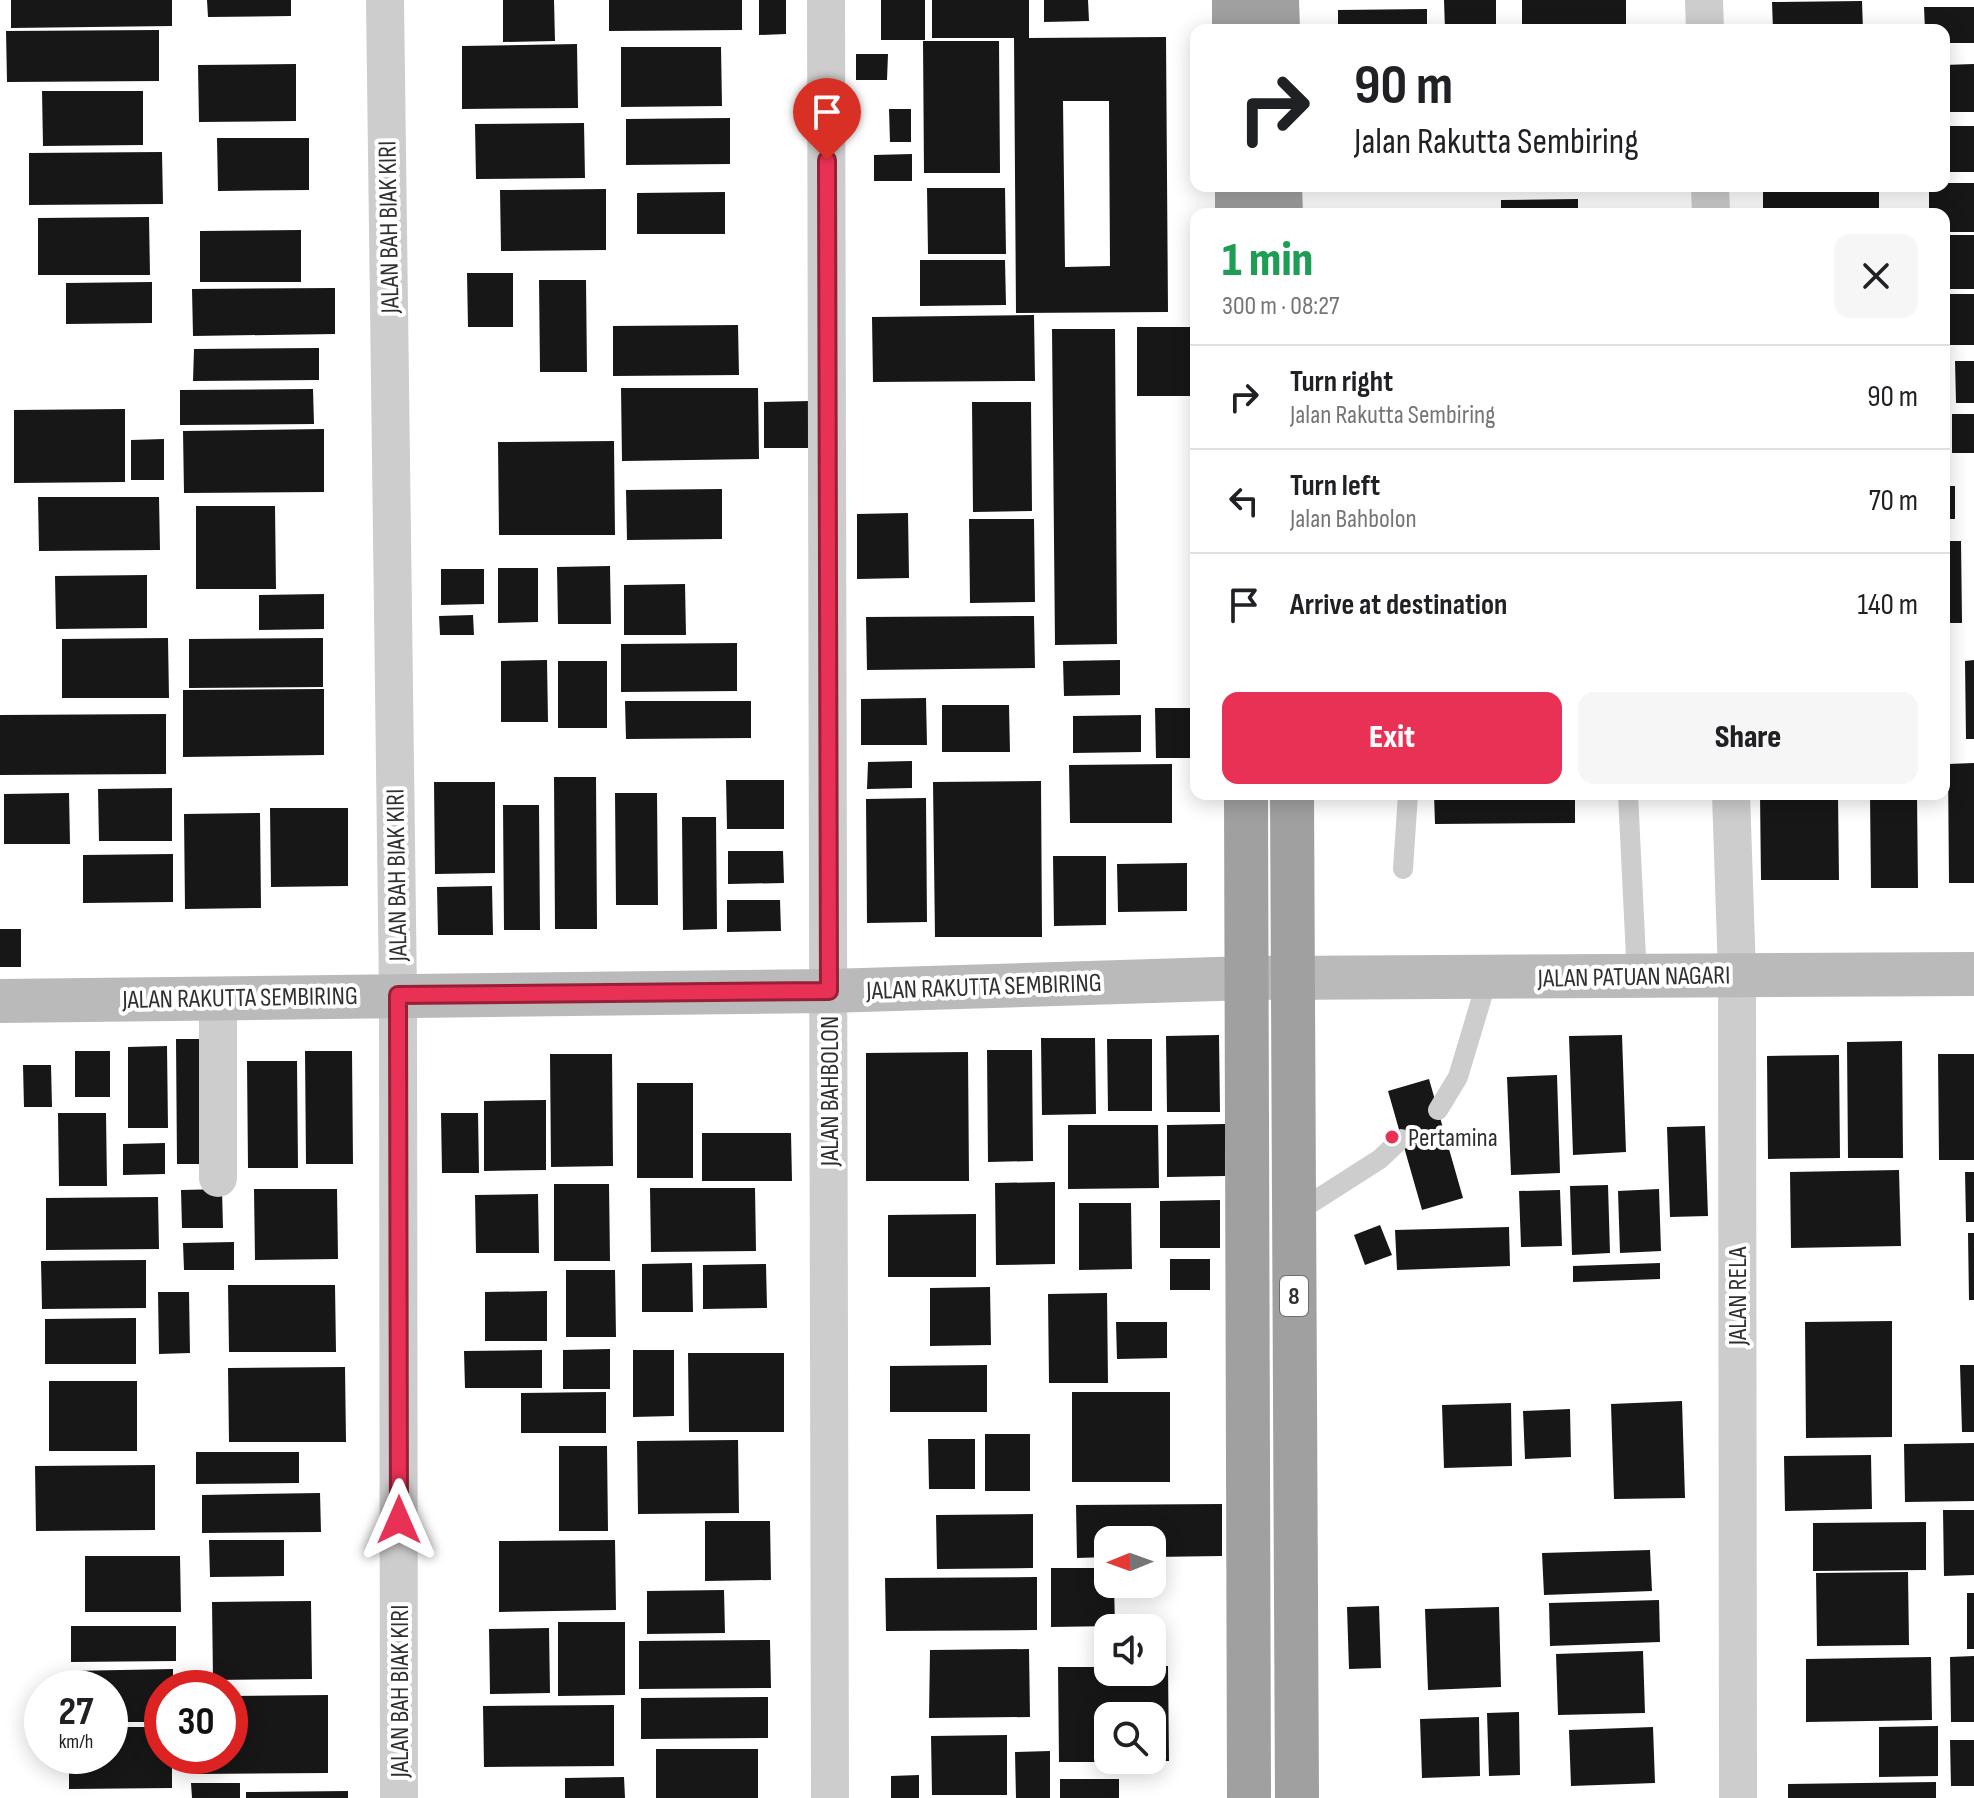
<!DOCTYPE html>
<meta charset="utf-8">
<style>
:root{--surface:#fff;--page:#f6f6f6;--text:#202124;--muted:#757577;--line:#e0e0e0;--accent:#e93155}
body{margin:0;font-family:"Sofia Sans Condensed",sans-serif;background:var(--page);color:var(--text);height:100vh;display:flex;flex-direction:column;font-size:30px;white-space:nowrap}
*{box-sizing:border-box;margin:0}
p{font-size:26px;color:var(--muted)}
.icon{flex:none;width:44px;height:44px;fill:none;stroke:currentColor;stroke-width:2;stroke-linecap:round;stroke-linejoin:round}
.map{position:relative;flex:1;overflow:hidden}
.sheet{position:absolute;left:1190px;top:208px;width:760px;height:592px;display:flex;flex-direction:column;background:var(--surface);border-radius:16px;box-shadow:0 4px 20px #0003}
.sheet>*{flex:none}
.top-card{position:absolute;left:1190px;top:24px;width:760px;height:168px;border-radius:16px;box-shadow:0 4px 20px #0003;background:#fff;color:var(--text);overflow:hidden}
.needle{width:52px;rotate:269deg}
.controls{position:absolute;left:1094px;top:1526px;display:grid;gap:16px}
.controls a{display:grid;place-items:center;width:72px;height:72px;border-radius:16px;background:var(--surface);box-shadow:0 4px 20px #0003;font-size:40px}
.speed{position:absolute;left:24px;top:1670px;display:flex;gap:16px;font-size:40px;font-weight:700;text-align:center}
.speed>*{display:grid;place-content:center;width:104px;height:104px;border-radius:50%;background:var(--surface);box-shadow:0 4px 20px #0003;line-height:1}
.speed small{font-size:20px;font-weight:400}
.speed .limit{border:12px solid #d22;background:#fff;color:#111}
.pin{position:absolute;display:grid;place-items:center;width:68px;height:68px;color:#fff;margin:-82px -34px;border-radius:50% 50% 50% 0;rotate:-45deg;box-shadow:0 0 8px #0007}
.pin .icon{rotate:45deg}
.me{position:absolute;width:88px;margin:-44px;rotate:0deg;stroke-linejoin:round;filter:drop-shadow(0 0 6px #0008)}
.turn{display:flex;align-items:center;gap:28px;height:168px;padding:0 32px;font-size:36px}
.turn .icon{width:104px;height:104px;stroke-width:2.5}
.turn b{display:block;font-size:56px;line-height:68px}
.round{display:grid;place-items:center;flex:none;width:84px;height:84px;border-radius:16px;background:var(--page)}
.overview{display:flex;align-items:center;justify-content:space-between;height:136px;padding:0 32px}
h1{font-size:48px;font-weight:800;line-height:60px;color:#1e9e55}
.button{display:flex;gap:16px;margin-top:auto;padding:16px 32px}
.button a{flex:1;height:92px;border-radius:16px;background:var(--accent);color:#fff;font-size:32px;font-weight:800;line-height:92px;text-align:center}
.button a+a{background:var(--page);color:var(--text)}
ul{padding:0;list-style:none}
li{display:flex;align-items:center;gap:24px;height:104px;padding:0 32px;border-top:2px solid var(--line)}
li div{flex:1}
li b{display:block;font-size:30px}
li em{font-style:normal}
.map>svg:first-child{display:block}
</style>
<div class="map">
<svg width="1974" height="1798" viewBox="0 0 1974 1798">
<rect width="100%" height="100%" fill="#fff"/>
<path fill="#171717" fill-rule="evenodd" d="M11,0H172V26L11,28Z
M207,0H291V16L208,17Z
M503,0H554L555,41L503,42Z
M609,0H742V30L609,31Z
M759,0H786V34L759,35Z
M881,0H925V40H881Z
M932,0H1029V38L1166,37L1168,312L1016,313L1014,38H932ZM1063,101H1109L1110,266L1065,267Z
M1044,0H1088L1089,21L1044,22Z
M1444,0H1496V30H1445Z
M1522,0H1626V27L1522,28Z
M1862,1L1863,30H1773L1772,2Z
M1924,7H1974V43H1944V30H1925Z
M1427,9V30H1338V10Z
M159,30V81L7,82L6,31Z
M923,41H999L1000,173H924Z
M577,44L578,108L462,109V46Z
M621,47H721L722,106L621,107Z
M856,54H888L887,80H856Z
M296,64V121L199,122L198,65Z
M1974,64V112H1944V65Z
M42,91H143V145L43,146Z
M889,109H911V142H890Z
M730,118V164L626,165V119Z
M584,123L585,178L476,179L475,124Z
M1944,126H1974V172H1944Z
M217,138H309V190L218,191Z
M162,152L163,204L29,205V153Z
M912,154V181H874V155Z
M1944,183H1974V232H1944V214H1929V186Z
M1763,186H1879V214H1763Z
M927,188H1005L1006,254H928Z
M606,189V250L501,251L500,190Z
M725,192V234H637V193Z
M1578,199V214H1501V200Z
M149,217L150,275H38V218Z
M301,230V282H200V231Z
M1944,235H1974V289H1945Z
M920,260H1005L1006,305L920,306Z
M467,273H513V327H468Z
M539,280H586L587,372H540Z
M152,282V323L66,324V283Z
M335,288V334L193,336L192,289Z
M1944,294H1974V345H1945Z
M1034,315L1035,381L873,382L872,317Z
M738,325L739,375L613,376V326Z
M1137,327H1196V396H1137Z
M1052,329H1115L1117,644L1055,645Z
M319,348V380L193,381L194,349Z
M1955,361H1974V403H1956Z
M621,388H758L759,459L622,461Z
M313,389L314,424L180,425V390Z
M810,401V448H764V402Z
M972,402H1031L1032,511L973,512Z
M125,409V482L14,483V410Z
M1952,414H1974V453H1952Z
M324,429V492L184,493L183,431Z
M164,439V480H131V440Z
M614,441L615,535H499L498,442Z
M1944,486H1955V519H1944Z
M722,489V539L627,540L626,490Z
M38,497H159L160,550L39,551Z
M196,506H275L276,589H196Z
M908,513L909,578L857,579V514Z
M969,519H1034L1035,602L970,603Z
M1944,541H1961L1962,623H1944Z
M610,566L611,624H558L557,567Z
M498,568H538V622L498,623Z
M441,569H484V604L441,605Z
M147,575V628L56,629L55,576Z
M685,584L686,635H624V585Z
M324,594V629L259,630V595Z
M473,615L474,635H440L439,616Z
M1034,616L1035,668L867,670L866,617Z
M168,638L169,698H62V639Z
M323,638V687L189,688V639Z
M737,643V691L621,692V644Z
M547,660L548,722H501V661Z
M1120,660V695L1064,696L1063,661Z
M1974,660V739H1966L1965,661Z
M558,661H607V728H558Z
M324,689V755L183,757V690Z
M926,698L927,745H861V699Z
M625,701H751V738L626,739Z
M942,705H1009L1010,752H942Z
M1155,708H1190L1191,758H1156Z
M166,714V774L0,775V715Z
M1141,715V752L1073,753V716Z
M912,761V788L867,789L868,762Z
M1974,763V883H1949L1948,764Z
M1172,764V823H1070L1069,765Z
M554,777H596L597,929H555Z
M726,780H784V829H727Z
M1041,781L1042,937H935L933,782Z
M434,782H495V873L435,874Z
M172,788V841H99L98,789Z
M69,793L70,844H4V794Z
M615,793H657L658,905H616Z
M1434,794H1575V823L1435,824Z
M1760,794H1838L1839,880H1761Z
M1870,794H1917L1918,888H1871Z
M926,798L927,922L867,923L866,799Z
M503,805H539L540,930H504Z
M270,808H348V886L271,887Z
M260,813L261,908L185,909L184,814Z
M682,817H716L717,929L683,930Z
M728,851H783L784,883L728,884Z
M173,854V902L83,903V855Z
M1053,856H1106V925L1054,926Z
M1187,863V911L1118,912L1117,864Z
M492,886L493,935H438L437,887Z
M727,900H780L781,931L727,932Z
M0,929H21V967H0Z
M1219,1035L1220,1112H1167L1166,1036Z
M1622,1035L1626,1152L1573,1155L1569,1036Z
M1041,1038H1095L1096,1114L1042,1115Z
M176,1039H211L212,1164H177Z
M1107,1039H1152V1111H1108Z
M1902,1041L1903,1158H1848L1847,1042Z
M167,1046L168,1128H128V1047Z
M987,1050H1032L1033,1161L988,1162Z
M75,1051H110V1097H75Z
M305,1051H352L353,1164H306Z
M968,1052L969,1181H866V1053Z
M550,1054H612L613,1166L551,1167Z
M1938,1054H1974V1160H1939Z
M1839,1055L1840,1158L1768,1159L1767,1056Z
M247,1061H297L298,1168H248Z
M23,1065H51L52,1107H24Z
M1557,1075L1560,1173L1511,1175L1507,1077Z
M1429,1079L1463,1198L1422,1210L1388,1091Z
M637,1083H693V1178H637Z
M546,1100V1170L484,1171V1101Z
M58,1113H106L107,1186H59Z
M441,1113H478L479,1173H442Z
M1225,1124V1176L1167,1177V1125Z
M1068,1125H1158L1159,1188L1068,1189Z
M1705,1126L1708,1216L1670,1217L1667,1127Z
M702,1133H791L792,1181H702Z
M165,1143V1174L123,1175V1144Z
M1899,1170L1901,1246L1791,1248L1790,1172Z
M1965,1172H1974V1222H1966Z
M1055,1182V1264L996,1265L995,1183Z
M554,1184H609L610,1261H554Z
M1608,1185L1610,1253L1572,1255L1570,1186Z
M650,1188H755L756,1251L651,1252Z
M222,1189L223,1228H182L181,1190Z
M254,1189H337L338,1259L255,1260Z
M1659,1189L1661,1251L1620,1253L1618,1191Z
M1560,1190L1562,1246L1521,1247L1519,1191Z
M538,1194L539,1253H476L475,1195Z
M158,1197L159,1249L46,1250V1198Z
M1220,1200V1248H1160V1201Z
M1079,1203H1131L1132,1269L1079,1270Z
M976,1214V1277H888V1215Z
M1380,1225L1392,1255L1365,1265L1354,1235Z
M1509,1227L1510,1266L1397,1270L1395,1230Z
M1968,1233H1974V1300H1969Z
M234,1242V1270H184L183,1243Z
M1170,1259H1210V1290H1170Z
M146,1260V1308L42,1309L41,1261Z
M692,1263L693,1312H642V1264Z
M1660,1263V1279L1573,1282V1266Z
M766,1264L767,1308L703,1309V1265Z
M566,1270H615L616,1337H566Z
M228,1285H335L336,1352H229Z
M990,1287L991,1345L930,1346V1288Z
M547,1291V1341H485V1292Z
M158,1292H189L190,1353L159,1354Z
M1107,1293L1108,1383H1049L1048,1294Z
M136,1318V1364H45V1319Z
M1892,1321V1437L1806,1438L1805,1322Z
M1116,1322H1167V1358L1117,1359Z
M610,1349V1389H563V1350Z
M542,1350V1388H465L464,1351Z
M633,1350H674V1416L633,1417Z
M688,1353H784V1432H689Z
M987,1365V1412H890V1366Z
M1960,1365H1974V1432H1962Z
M345,1367L346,1442H229L228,1368Z
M49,1381H137V1451H49Z
M606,1392V1433H521V1393Z
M1072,1392H1170V1482H1072Z
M1682,1401L1685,1498L1614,1499L1611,1404Z
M1511,1403L1512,1466L1444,1468L1442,1405Z
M1570,1409L1571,1457L1525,1459L1523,1411Z
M985,1434H1030V1491H985Z
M928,1439H975V1489H929Z
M738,1440L739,1513L638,1514L637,1441Z
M1974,1443V1501L1905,1502L1904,1444Z
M559,1446H607L608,1531H559Z
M196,1452H299V1483L196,1484Z
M1871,1455L1872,1509L1785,1511L1784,1456Z
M155,1465V1530L36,1531L35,1466Z
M320,1493L321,1532L202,1533V1495Z
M1222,1504V1556L1152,1557V1540H1108V1557L1077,1558L1076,1505Z
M1943,1510H1974V1575L1944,1576Z
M1033,1514V1568L937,1569L936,1515Z
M705,1521H770L771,1580L705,1581Z
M1926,1522V1570L1813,1571V1523Z
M209,1540H284V1576L210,1577Z
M615,1540L616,1610L499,1612V1541Z
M1650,1550L1652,1591L1544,1595L1542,1553Z
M85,1556H180L181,1612H85Z
M1051,1568H1108V1584H1114L1115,1626L1051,1627Z
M1908,1572L1909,1645L1817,1646L1816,1573Z
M1037,1577V1630L886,1631L885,1578Z
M724,1590L725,1633L647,1634V1591Z
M1967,1593H1974V1649H1967Z
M1659,1600L1660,1642L1550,1646L1549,1603Z
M311,1601L312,1679L213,1680L212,1602Z
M1379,1606L1381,1668L1349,1669L1347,1607Z
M1499,1607L1501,1687L1428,1690L1425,1609Z
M558,1622H625V1695L558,1696Z
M71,1626H176V1661L71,1662Z
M549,1628L550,1693L490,1694L489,1629Z
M770,1640L771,1688L639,1689V1641Z
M1029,1649L1030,1717L929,1718L930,1650Z
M1643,1651L1645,1713L1558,1715L1556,1654Z
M1974,1656V1722H1951L1950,1657Z
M1931,1657L1932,1720L1806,1722V1659Z
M1152,1666H1168L1169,1761H1152V1716H1108V1762H1059L1058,1667H1108V1672H1152Z
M173,1669V1688H162V1722H110V1688H69V1671Z
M328,1695V1773L196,1774V1756H230V1696Z
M768,1697V1738L641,1739V1698Z
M614,1705V1766L484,1767L483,1706Z
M1519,1712L1520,1775L1489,1776L1487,1713Z
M1479,1717L1480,1776L1422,1778L1420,1719Z
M1938,1726V1776L1879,1777V1727Z
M110,1727H162V1756H172V1788L69,1789V1756H110Z
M1653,1727L1655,1783L1571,1786L1569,1730Z
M1007,1735V1795H932L931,1736Z
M1950,1740H1974V1786H1951Z
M656,1749H758V1798H656Z
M1050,1751V1798H1016L1015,1752Z
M919,1775V1798H891V1776Z
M624,1777L625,1798H565V1778Z
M1060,1779H1119V1798H1060Z
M1936,1782V1798H1788V1784Z
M191,1783H240V1798H192Z
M348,1791V1798H246V1792Z"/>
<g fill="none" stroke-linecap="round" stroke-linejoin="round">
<path stroke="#cdcdcd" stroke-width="20" d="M1628,794L1637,978
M1403,869L1408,794
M1438,1110L1458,1077L1488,977
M1294,1214L1380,1159L1401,1139"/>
<path stroke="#cdcdcd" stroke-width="38" d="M385,0L398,995L399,1798
M826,0L830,1798
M1704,0L1705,30
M1710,186L1711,214
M1731,794L1737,974L1738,1798
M218,1178V998"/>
<path stroke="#bababa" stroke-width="44" d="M0,1001L829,991L1249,978L1974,974"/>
<path stroke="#a0a0a0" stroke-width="44" d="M1234,0V30
M1277,0L1278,30
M1237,186V214
M1280,186L1281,214
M1246,794L1249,1798
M1292,794L1297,1798"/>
</g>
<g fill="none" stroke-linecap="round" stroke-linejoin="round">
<g stroke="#972037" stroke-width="20">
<path id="route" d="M399,1520L398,995L829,991L827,160"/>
</g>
<use href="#route" stroke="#e93155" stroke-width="14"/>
</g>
<circle fill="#e93155" stroke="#fff" stroke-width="3" cx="1392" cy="1137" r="8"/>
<g text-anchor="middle" stroke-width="8" stroke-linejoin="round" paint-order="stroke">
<rect fill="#fff" stroke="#6e6e6e" stroke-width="2" x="1280" y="1276" width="28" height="40" rx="6"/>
<g font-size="24" font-weight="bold" fill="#303030">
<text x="1294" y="1304">8</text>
</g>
<g font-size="26" fill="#303030" stroke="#fff">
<text transform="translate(388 227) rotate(-91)" y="9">JALAN BAH BIAK KIRI</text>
<text transform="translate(396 875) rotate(-91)" y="9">JALAN BAH BIAK KIRI</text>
<text transform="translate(1634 976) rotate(-1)" y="9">JALAN PATUAN NAGARI</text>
<text transform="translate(984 986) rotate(-2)" y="9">JALAN RAKUTTA SEMBIRING</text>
<text transform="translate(240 997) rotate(-1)" y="9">JALAN RAKUTTA SEMBIRING</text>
<text transform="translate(829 1091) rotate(-90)" y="9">JALAN BAHBOLON</text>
<text transform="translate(1737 1296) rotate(-90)" y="9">JALAN RELA</text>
<text transform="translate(399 1691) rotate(-90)" y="9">JALAN BAH BIAK KIRI</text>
</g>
<g font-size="26" fill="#303030" stroke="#fff" text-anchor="start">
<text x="1408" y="1146">Pertamina</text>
</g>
</g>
</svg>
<div class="controls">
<a><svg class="needle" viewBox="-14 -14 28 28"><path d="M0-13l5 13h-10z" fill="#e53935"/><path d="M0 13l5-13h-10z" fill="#757577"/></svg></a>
<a><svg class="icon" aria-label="sound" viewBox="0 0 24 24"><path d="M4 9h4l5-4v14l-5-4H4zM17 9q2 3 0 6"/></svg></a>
<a><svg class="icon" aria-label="search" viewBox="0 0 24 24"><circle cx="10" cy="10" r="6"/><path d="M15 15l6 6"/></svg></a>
</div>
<div class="speed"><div>27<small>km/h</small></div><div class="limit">30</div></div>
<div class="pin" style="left:827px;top:160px;background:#d93025"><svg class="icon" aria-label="arrive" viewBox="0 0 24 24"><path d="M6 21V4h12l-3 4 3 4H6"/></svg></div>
<svg class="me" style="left:399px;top:1520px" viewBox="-20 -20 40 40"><path d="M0-17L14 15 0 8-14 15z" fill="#e93155" stroke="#fff" stroke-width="4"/></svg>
<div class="top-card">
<div class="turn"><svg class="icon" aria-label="right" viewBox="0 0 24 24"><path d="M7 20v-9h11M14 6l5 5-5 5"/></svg><div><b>90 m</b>Jalan Rakutta Sembiring</div></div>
</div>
<section class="sheet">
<div class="overview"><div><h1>1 min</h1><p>300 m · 08:27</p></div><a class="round"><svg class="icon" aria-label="close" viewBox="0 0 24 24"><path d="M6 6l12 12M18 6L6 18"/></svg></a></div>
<ul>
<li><svg class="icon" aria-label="right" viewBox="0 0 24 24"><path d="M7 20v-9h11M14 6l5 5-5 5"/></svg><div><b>Turn right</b><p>Jalan Rakutta Sembiring</p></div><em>90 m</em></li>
<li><svg class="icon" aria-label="left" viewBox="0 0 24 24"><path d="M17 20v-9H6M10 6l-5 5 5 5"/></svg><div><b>Turn left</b><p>Jalan Bahbolon</p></div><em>70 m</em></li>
<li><svg class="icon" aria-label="arrive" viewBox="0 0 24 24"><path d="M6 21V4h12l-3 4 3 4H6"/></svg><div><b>Arrive at destination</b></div><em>140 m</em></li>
</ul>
<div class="button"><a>Exit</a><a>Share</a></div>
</section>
</div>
